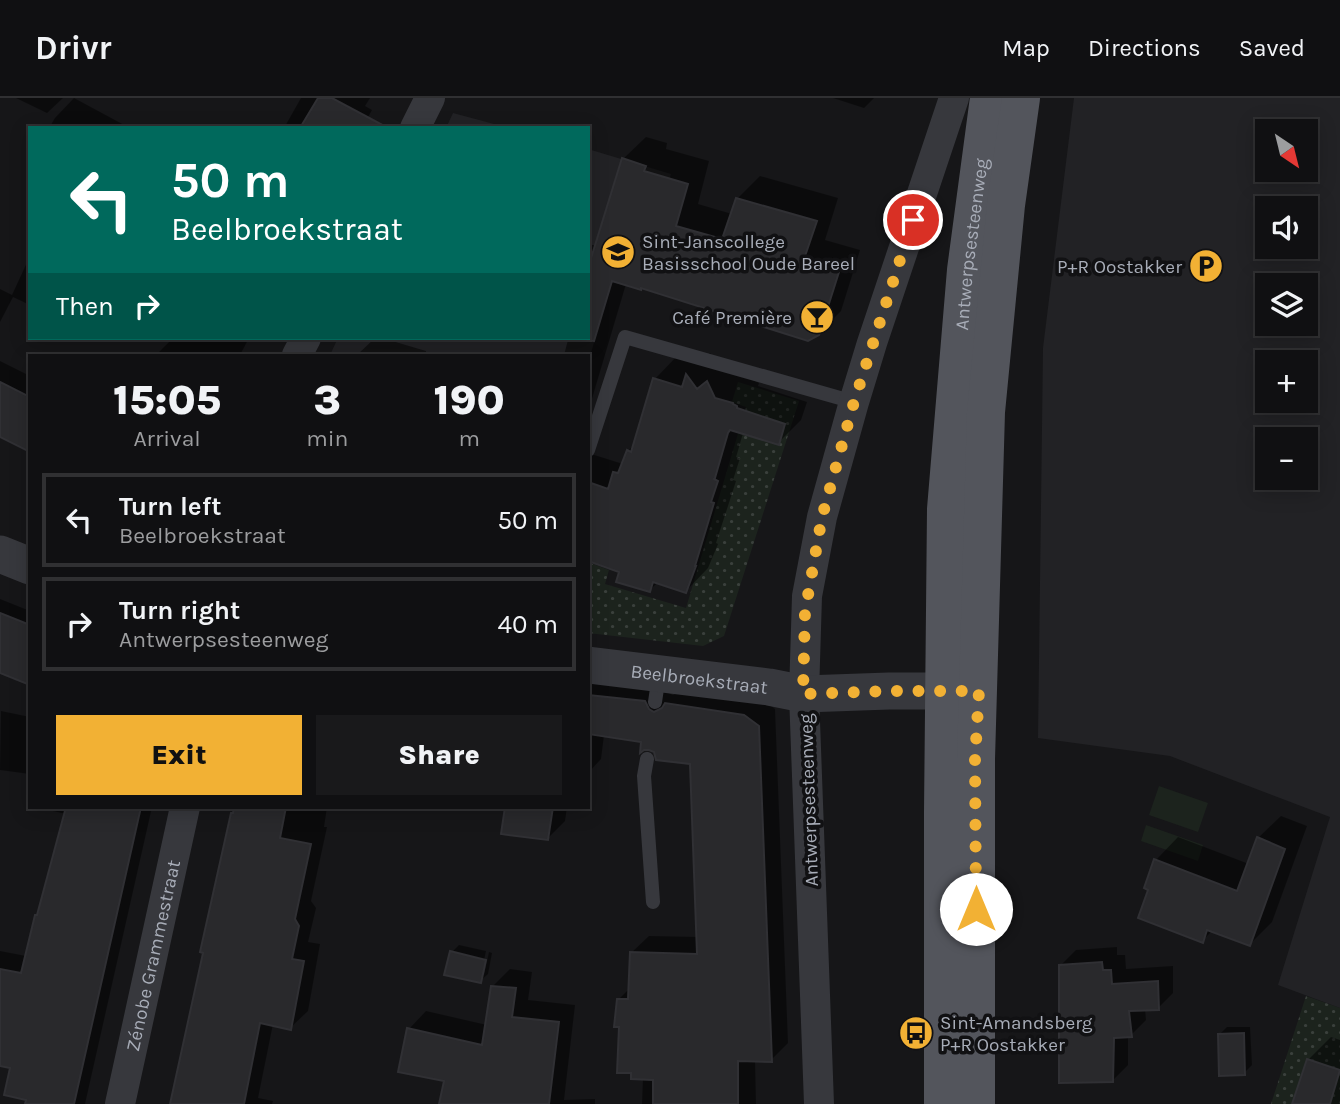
<!DOCTYPE html>
<meta charset="utf-8">
<style>
:root{--surface:#101012;--page:#19191b;--text:#f1f3f6;--muted:#9c9d9f;--line:#303032;--accent:#f2b134}
body{margin:0;font-family:Karla,sans-serif;background:var(--page);color:var(--text);height:100vh;display:flex;flex-direction:column;font-size:26px;white-space:nowrap}
*{box-sizing:border-box;margin:0}
p{font-size:23px;color:var(--muted)}
.icon{flex:none;width:38px;height:38px;fill:none;stroke:currentColor;stroke-width:2;stroke-linecap:round;stroke-linejoin:round}
.map{position:relative;flex:1;overflow:hidden}
.details{position:absolute;left:28px;top:256px;width:562px;height:455px;display:flex;flex-direction:column;background:var(--surface);border-radius:0px;box-shadow:0 4px 18px #0003,0 0 0 2px var(--line)}
.details>*{flex:none}
.guide{position:absolute;left:28px;top:28px;width:562px;height:214px;border-radius:0px;box-shadow:0 4px 18px #0003,0 0 0 2px var(--line);background:#00695c;color:#fff;overflow:hidden}
.needle{width:46px;rotate:145deg}
.fabs{position:absolute;left:1255px;top:21px;display:grid;gap:14px}
.fabs a{display:grid;place-items:center;width:63px;height:63px;border-radius:0px;background:var(--surface);box-shadow:0 4px 18px #0003,0 0 0 2px var(--line);font-size:35px}
.pin{position:absolute;display:grid;place-items:center;width:60px;height:60px;color:#fff;margin:-30px;border:4px solid #fff;border-radius:50%;box-shadow:0 2px 7px #0007}
.me{position:absolute;width:77px;margin:-38px;rotate:0deg;stroke-linejoin:round;filter:drop-shadow(0 0 5px #0008)}
.turn{display:flex;align-items:center;gap:24px;height:147px;padding:0 28px;font-size:32px}
.turn .icon{width:91px;height:91px;stroke-width:2.5}
.turn b{display:block;font-size:49px;line-height:60px}
.then{display:flex;align-items:center;height:66px;padding:0 28px;background:#0003;gap:14px;font-size:26px}
.eta{display:flex;justify-content:space-evenly;align-items:center;height:119px;text-align:center}
.eta b{font-size:42px;font-weight:800;line-height:49px}
.primary-button{display:flex;gap:14px;margin-top:auto;padding:14px 28px}
.primary-button a{flex:1;height:80px;border-radius:0px;background:var(--accent);color:#111;font-size:28px;font-weight:800;line-height:80px;text-align:center}
.primary-button a+a{background:var(--page);color:var(--text)}
ul{padding:0;list-style:none}
li{display:flex;align-items:center;gap:21px;height:94px;margin:0 14px 10px;padding:0 14px;border:4px solid var(--line);border-radius:0px}
li div{flex:1}
li b{display:block;font-size:26px}
li em{font-style:normal}
header{display:flex;align-items:center;gap:42px;box-sizing:border-box;height:98px;padding:0 35px;background:var(--surface);border-bottom:2px solid var(--line)}
header strong{font-size:33px}
nav{display:flex;gap:38px;margin-inline-start:auto;font-size:24px}
.map>svg:first-child{display:block}
</style>
<header>
<strong>Drivr</strong>
<nav><a>Map</a><a>Directions</a><a>Saved</a></nav>
</header>
<div class="map">
<svg width="1340" height="1006" viewBox="0 0 1340 1006">
<defs>
<pattern id="grass-dots" width="8" height="8" patternUnits="userSpaceOnUse" patternTransform="scale(1.75)"><rect width="8" height="8" fill="#1c231d"/><path d="M2 2h.1M6 6h.1" fill="none" stroke="#3a403c" stroke-width="1.8" stroke-linecap="round"/></pattern>
</defs>
<rect width="100%" height="100%" fill="#161618"/>
<path fill="#222225" fill-rule="evenodd" d="M1074,0H1340V910L1278,887L1330,719L1170,658L1038,640L1043,250ZM1267,33H1306V72H1267ZM1267,110H1306V149H1267ZM1267,187H1306V226H1267ZM1267,264H1306V303H1267ZM1267,341H1306V380H1267Z
M453,15L509,30H446Z
M588,51L671,76L651,143L641,192L612,184L588,265V257H330L338,240H588Z"/>
<path fill="url(#grass-dots)" d="M738,284L799,303L724,538L703,548L588,535V470L590,465L609,472L605,486L686,510L746,309L732,304Z
M1306,898L1340,910V1006H1271Z"/>
<path fill="#1c231d" d="M1159,688L1208,705L1198,734L1149,717Z
M1146,727L1203,747L1198,763L1141,743Z"/>
<path fill="#0007" d="M16,0H63L47,15Z
M74,0L126,28L125,30H49L55,20Z
M301,0H370L365,8L372,12L362,30H284Z
M833,0H874L864,10Z
M646,39L667,45L666,51L709,63L698,106L732,116L737,101L760,78L838,100L825,142L860,152L841,213L818,236L642,188L626,186L588,314V257H564L568,242L562,240H588V146L597,148L623,61Z
M30,158V207L13,199L0,224V191L12,197Z
M180,240H249L240,257H156L171,242Z
M375,240H382L426,253V255L433,257H357Z
M710,255L720,269L755,283L759,285L758,288L807,304L801,322L778,345L743,335L737,356L736,359L740,360L733,382L736,383L716,445L718,446L708,470L686,493L658,484L650,492L622,473L588,461V355L623,366L628,353L635,346L655,281L677,258L699,265Z
M0,263L30,278L26,287L30,289V352L2,338L0,340Z
M0,501L30,513V585L0,566Z
M588,578L666,594L673,597L677,595L761,600L775,611L788,945L771,962H755L756,1006H642L643,980L621,928L618,902L630,890L631,855L649,838L699,839L692,664L655,653L643,642L604,637L601,661L588,675Z
M1,613L30,619V676L0,672Z
M54,709H152L85,1006H27L28,1001L12,969L0,966V853L26,858L36,818L40,814L66,716L53,713Z
M236,709H327L324,729H327L311,803L316,810L308,844L320,846L308,913L290,930L273,926L258,1000L273,1003L272,1006H169L173,999Z
M506,709H567L565,723L548,740L503,734Z
M1281,718L1307,728L1272,824L1250,846L1213,832L1202,843L1150,791L1156,762L1178,739L1249,766L1258,740Z
M459,847L486,853L481,877H484L489,854L492,855L488,876L480,883L452,854Z
M1117,849V857H1125L1126,871L1173,868V895L1158,910L1145,911L1146,922L1131,937H1128V967L1113,982L1060,868L1076,852Z
M510,871L532,874L528,902L575,907L564,1002L595,1001V1006H441L446,982L409,931L426,913L487,927L492,889Z
M1227,929H1250L1252,967L1244,975L1219,937Z
M1331,939L1340,942V1006H1294L1308,962Z"/>
<path fill="#29292c" stroke="#303034" stroke-width="2" d="M318,0H332L388,30H300Z
M622,60L646,68L644,73L688,86L676,128L722,141L736,100L817,123L803,164L839,174L819,237L808,243L641,190V192L612,183L594,243L588,242V170Z
M686,276L697,291L707,283L715,300L733,305V306L737,308V310L785,326L779,347L730,332L728,335L715,380L714,381L718,383L711,404L714,405L695,468H696L686,495L653,484L650,494L616,484L619,474L588,463V384L608,391L613,374L618,375L627,352L631,354L653,280L682,289Z
M0,284L30,299V354L0,339Z
M0,515L30,527V587L0,575Z
M588,597L645,603L649,611L654,614L662,610L665,605L744,617L759,628L772,964L738,963V1006H653V982L631,981V975H617L619,929H614L617,901H628L630,854L697,856L690,666L656,662L654,654L649,652H644L640,655L641,644L588,636Z
M66,709H141L74,1006H25L26,1002L4,997L10,970L0,968V871L21,875L35,817H37Z
M234,709H286L280,740L311,746L295,821L299,828L292,861L304,863L291,932L260,925L244,1006H170L203,855L200,854L231,715H233Z
M505,709H553L548,742L501,736Z
M1257,739L1285,751L1250,848L1207,832L1203,845L1138,820L1148,792L1144,790L1154,761L1237,793Z
M450,853L486,862L481,885L444,877Z
M1102,864L1103,872H1111L1112,886L1158,883L1159,912L1129,913L1132,939L1114,940L1113,984L1059,985V867Z
M491,888L516,890L512,919L559,924L549,1006H439L444,983L398,974L407,930L482,947Z
M1244,935L1245,977L1219,978L1218,936Z
M1307,961L1340,972L1330,1006H1292Z"/>
<g fill="none" stroke-linecap="round" stroke-linejoin="round">
<path stroke="#37383d" stroke-width="14" d="M588,352L625,239L854,304
M655,604L659,577
M647,661L644,678L653,804"/>
<g stroke="#37383d" stroke-width="30">
<path d="M415,30L430,0"/>
<path d="M297,257L306,240"/>
<path id="s1" d="M120,1006L185,709"/>
<path d="M819,1006L804,596L807,498L822,419L854,304L872,245L954,0"/>
</g>
<g stroke="#37383d" stroke-width="37">
<path d="M0,456L30,468"/>
<path id="s2" d="M588,567L769,589L804,596L889,593H973"/>
</g>
<g stroke="#53555c" stroke-width="38">
<path id="s3" d="M943,1006V714L946,411L966,172L989,0"/>
<path d="M976,1006V661L986,314L1006,107L1021,0"/>
</g>
</g>
<g fill="none" stroke-linecap="round" stroke-linejoin="round">
<path stroke="#f2b134" stroke-width="12" stroke-dasharray="0 21.6" d="M913,122L854,304L822,419L805,514L803,596L889,593H979L975,661L976,811"/>
</g>
<defs>
<g id="school-disc" transform="scale(1.75)"><circle r="9.5" fill="#f2b134" stroke="#111113"/><path d="M0-5L7-2L0 1L-7-2ZM-4 1L0 2.5L4 1V4Q0 6-4 4Z" fill="#111"/></g>
<g id="parking-disc" transform="scale(1.75)"><circle r="9.5" fill="#f2b134" stroke="#111113"/><path d="M-3.5-5.5H1a3.5 3.5 0 0 1 0 7H-1V5.5H-3.5ZM-1-3.4V-.6H.8a1.4 1.4 0 0 0 0-2.8Z" fill="#111"/></g>
<g id="bar-disc" transform="scale(1.75)"><circle r="9.5" fill="#f2b134" stroke="#111113"/><path d="M-6-5H6L.8 .8V4.5H3.5V6h-7V4.5H-.8V.8Z" fill="#111"/></g>
<g id="bus-disc" transform="scale(1.75)"><circle r="9.5" fill="#f2b134" stroke="#111113"/><path d="M-5-6H5V4H4V6H2V4H-2V6H-4V4H-5ZM-3.5-4V0h7V-4ZM-3.5 1.2v1.5H-2V1.2ZM2 1.2v1.5H3.5V1.2Z" fill="#111"/></g>
</defs>
<g fill-rule="evenodd">
<use href="#school-disc" x="618" y="154"/>
<use href="#parking-disc" x="1206" y="168"/>
<use href="#bar-disc" x="817" y="219"/>
<use href="#bus-disc" x="916" y="935"/>
</g>
<g text-anchor="middle" stroke-width="7" stroke-linejoin="round" paint-order="stroke">
<g font-size="19" fill="#a8adb8" stroke="#111113" text-anchor="start">
<text x="642" y="150">Sint-Janscollege<tspan x="642" dy="22">Basisschool Oude Bareel</tspan></text>
<text x="1182" y="175" text-anchor="end">P+R Oostakker</text>
<text x="792" y="226" text-anchor="end">Café Première</text>
<text x="940" y="931">Sint-Amandsberg<tspan x="940" dy="22">P+R Oostakker</tspan></text>
</g>
<g font-size="19" fill="#a8adb8" stroke="#111113">
<text dy="7" stroke="none"><textPath href="#s3" startOffset="861">Antwerpsesteenweg</textPath></text>
<text dy="7" stroke="none"><textPath href="#s2" startOffset="112">Beelbroekstraat</textPath></text>
<text transform="translate(808 702) rotate(-92)" y="7">Antwerpsesteenweg</text>
<text dy="7" stroke="none"><textPath href="#s1" startOffset="152">Zénobe Grammestraat</textPath></text>
</g>
</g>
</svg>
<div class="fabs">
<a><svg class="needle" viewBox="-14 -14 28 28"><path d="M0-13l5 13h-10z" fill="#e53935"/><path d="M0 13l5-13h-10z" fill="#9c9d9f"/></svg></a>
<a><svg class="icon" aria-label="sound" viewBox="0 0 24 24"><path d="M4 9h4l5-4v14l-5-4H4zM17 9q2 3 0 6"/></svg></a>
<a><svg class="icon" aria-label="layers" viewBox="0 0 24 24"><path d="M12 4l9 5-9 5-9-5zM3 14l9 5 9-5"/></svg></a>
<a>+</a>
<a>−</a>
</div>
<div class="pin" style="left:913px;top:122px;background:#d93025"><svg class="icon" aria-label="arrive" viewBox="0 0 24 24"><path d="M6 21V4h12l-3 4 3 4H6"/></svg></div>
<svg class="me" style="left:976px;top:811px" viewBox="-20 -20 40 40"><circle r="19" fill="#fff"/><path d="M0-13L10 11 0 6-10 11z" fill="#f2b134"/></svg>
<div class="guide">
<div class="turn"><svg class="icon" aria-label="left" viewBox="0 0 24 24"><path d="M17 20v-9H6M10 6l-5 5 5 5"/></svg><div><b>50 m</b>Beelbroekstraat</div></div>
<div class="then">Then<svg class="icon" aria-label="right" viewBox="0 0 24 24"><path d="M7 20v-9h11M14 6l5 5-5 5"/></svg></div>
</div>
<section class="details">
<div class="eta">
<div><b>15:05</b><p>Arrival</p></div>
<div><b>3</b><p>min</p></div>
<div><b>190</b><p>m</p></div>
</div>
<ul>
<li><svg class="icon" aria-label="left" viewBox="0 0 24 24"><path d="M17 20v-9H6M10 6l-5 5 5 5"/></svg><div><b>Turn left</b><p>Beelbroekstraat</p></div><em>50 m</em></li>
<li><svg class="icon" aria-label="right" viewBox="0 0 24 24"><path d="M7 20v-9h11M14 6l5 5-5 5"/></svg><div><b>Turn right</b><p>Antwerpsesteenweg</p></div><em>40 m</em></li>
</ul>
<div class="primary-button"><a>Exit</a><a>Share</a></div>
</section>
</div>
